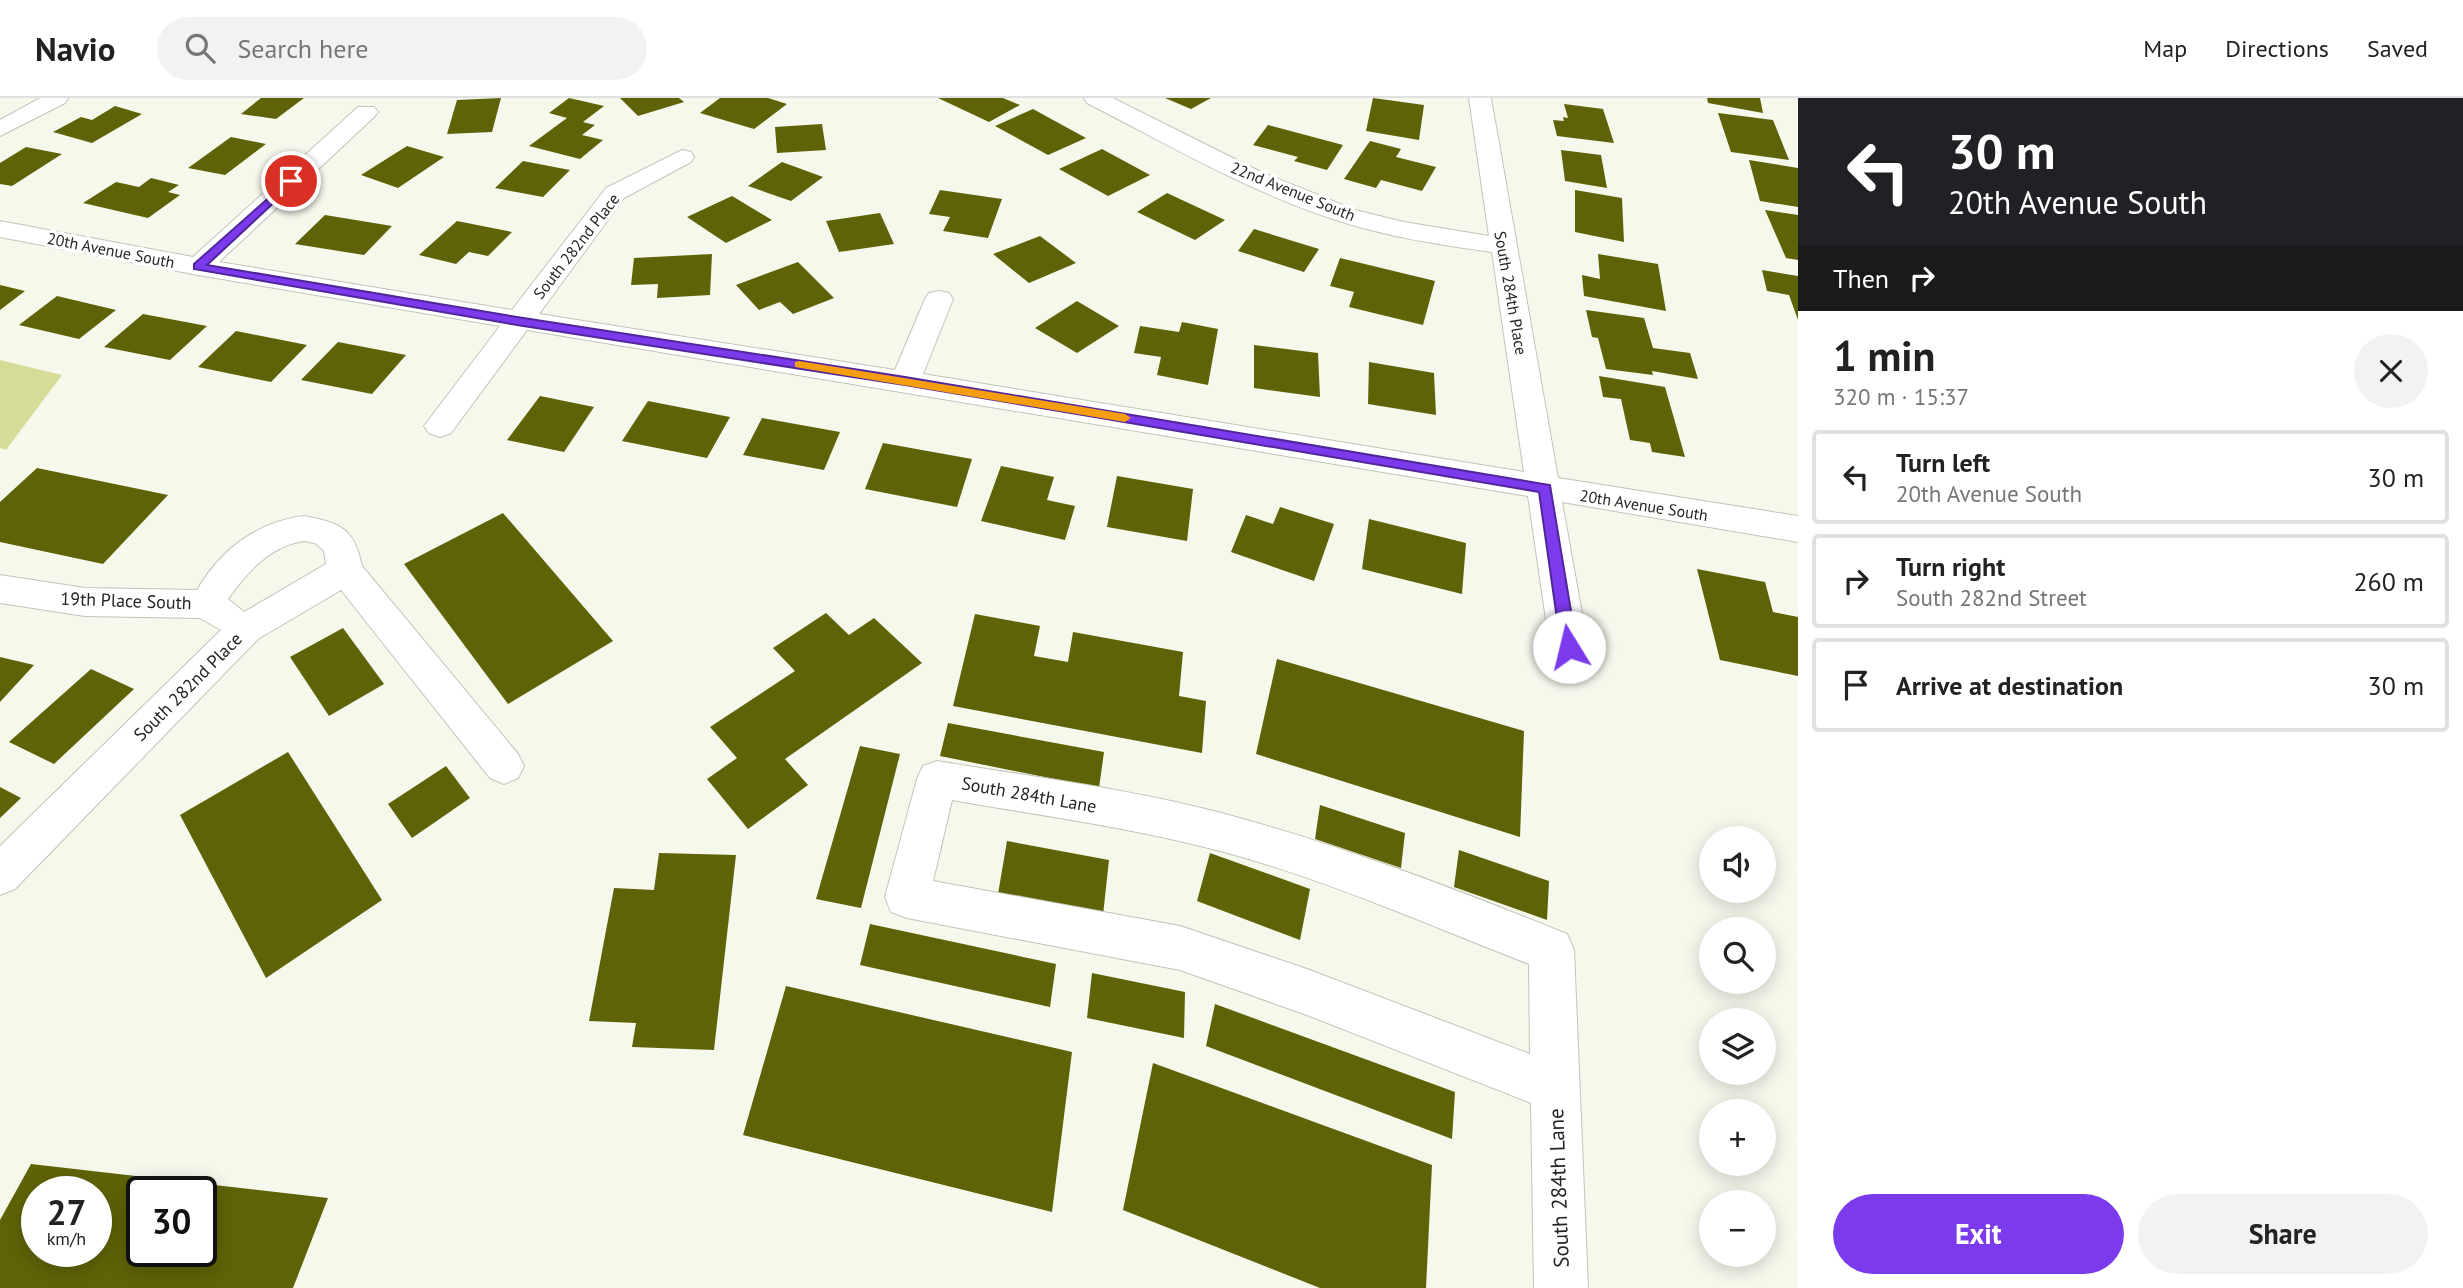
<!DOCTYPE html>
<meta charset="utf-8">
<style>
:root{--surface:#fff;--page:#f2f2f2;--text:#222;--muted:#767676;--line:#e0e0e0;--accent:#7c3aed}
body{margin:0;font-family:"PT Sans",sans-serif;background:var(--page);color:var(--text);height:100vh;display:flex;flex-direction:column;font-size:26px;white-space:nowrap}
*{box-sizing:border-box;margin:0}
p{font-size:23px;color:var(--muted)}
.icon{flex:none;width:38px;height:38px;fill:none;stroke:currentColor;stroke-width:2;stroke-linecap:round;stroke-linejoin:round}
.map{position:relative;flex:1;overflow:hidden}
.sheet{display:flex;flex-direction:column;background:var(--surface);width:665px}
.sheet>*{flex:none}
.banner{background:#202124;color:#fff;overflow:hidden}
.fabs{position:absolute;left:1699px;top:728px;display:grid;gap:14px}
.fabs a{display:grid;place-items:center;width:77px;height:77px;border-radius:50%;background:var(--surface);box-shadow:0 4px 18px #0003;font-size:35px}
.speed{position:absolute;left:21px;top:1078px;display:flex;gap:14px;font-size:35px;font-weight:700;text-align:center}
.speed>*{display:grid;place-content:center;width:91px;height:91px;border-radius:50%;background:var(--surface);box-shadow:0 4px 18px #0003;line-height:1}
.speed small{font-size:18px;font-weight:400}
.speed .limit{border:4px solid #111;border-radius:10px;background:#fff;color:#111}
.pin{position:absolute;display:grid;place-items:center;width:60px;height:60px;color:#fff;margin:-30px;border:4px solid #fff;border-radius:50%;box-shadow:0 2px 7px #0007}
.me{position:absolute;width:77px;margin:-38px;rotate:351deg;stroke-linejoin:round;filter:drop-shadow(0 0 5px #0008)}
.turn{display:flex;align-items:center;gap:24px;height:147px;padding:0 35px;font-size:32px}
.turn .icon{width:91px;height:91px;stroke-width:2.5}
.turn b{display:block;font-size:49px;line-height:60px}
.then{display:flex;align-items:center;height:66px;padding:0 35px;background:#0003;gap:14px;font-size:26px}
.round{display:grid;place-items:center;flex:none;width:74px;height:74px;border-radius:37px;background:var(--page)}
.overview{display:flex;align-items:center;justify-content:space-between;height:119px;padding:0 35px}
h1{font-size:42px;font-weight:800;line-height:52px}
.button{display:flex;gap:14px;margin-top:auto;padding:14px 35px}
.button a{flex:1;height:80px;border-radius:42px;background:var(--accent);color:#fff;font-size:28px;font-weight:800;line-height:80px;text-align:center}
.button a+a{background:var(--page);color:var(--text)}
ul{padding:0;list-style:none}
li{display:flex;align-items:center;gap:21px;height:94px;margin:0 14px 10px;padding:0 21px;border:4px solid var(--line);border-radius:7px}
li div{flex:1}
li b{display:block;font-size:26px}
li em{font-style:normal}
header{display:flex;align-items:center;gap:42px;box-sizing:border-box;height:98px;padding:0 35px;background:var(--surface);border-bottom:2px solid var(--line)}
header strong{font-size:33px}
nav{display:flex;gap:38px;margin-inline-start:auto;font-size:24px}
.search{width:490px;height:63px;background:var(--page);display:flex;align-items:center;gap:18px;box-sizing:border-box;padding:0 24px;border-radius:38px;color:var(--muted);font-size:26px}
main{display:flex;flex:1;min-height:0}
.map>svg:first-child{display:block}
</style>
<header>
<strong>Navio</strong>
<div class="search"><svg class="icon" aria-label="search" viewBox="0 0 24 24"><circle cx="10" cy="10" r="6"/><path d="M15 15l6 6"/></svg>Search here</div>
<nav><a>Map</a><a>Directions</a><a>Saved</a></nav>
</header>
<main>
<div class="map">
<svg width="1798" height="1190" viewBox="0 0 1798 1190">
<rect width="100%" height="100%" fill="#f6f8ec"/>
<path fill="#d6dc98" d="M0,262L62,277L6,352L0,350Z"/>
<path fill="#5f6307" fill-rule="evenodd" d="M261,0H304L276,21L241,16Z
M501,0L492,34L447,36L457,2Z
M569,0L604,8L583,24L595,27L582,37L603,42L580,61L529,48L567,20L549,15Z
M620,0H679L684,4L638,18Z
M720,0H768L787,6L754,31L700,15Z
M938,0H1003L1020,7L989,24Z
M1165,0H1211L1191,11Z
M1373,0L1424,7L1419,42L1366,33Z
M1707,0H1760L1763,15L1708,5Z
M1564,6L1603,11L1614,45L1557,38L1553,22L1564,23L1563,19L1568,20Z
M115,8L142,16L92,45L53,34L81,19L92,22Z
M1033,11L1086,40L1048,57L995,28Z
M1718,15L1773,22L1789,62L1731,54Z
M822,26L826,52L777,55L775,29Z
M1268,27L1343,47L1327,72L1294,63L1298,59L1253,47Z
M231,39L266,46L225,77L188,70Z
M1370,43L1401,51L1396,59L1436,69L1422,93L1381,82L1376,90L1344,81Z
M407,48L444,59L398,90L361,77Z
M26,49L62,56L12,88L0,86V65Z
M1102,51L1150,77L1108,98L1059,71Z
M1561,52L1601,57L1607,90L1565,83Z
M1749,62L1798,70V109L1760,103Z
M523,63L570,72L543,99L495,90Z
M782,64L823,79L791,103L748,88Z
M151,80L179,87L168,94L180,97L148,120L83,105L116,84L139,89Z
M940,92L1002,101L988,140L943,133L950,119L929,116Z
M1575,92L1622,100L1624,144L1575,134Z
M1167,95L1225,122L1195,142L1137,114Z
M732,98L772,122L726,145L687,119Z
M1765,112L1798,117V162L1786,160Z
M880,115L894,146L839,154L826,123Z
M325,117L392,128L364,157L295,146Z
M457,123L512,134L488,158L469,154L456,166L419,157Z
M1254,131L1319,151L1304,174L1238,153Z
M1040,138L1076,165L1029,185L993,156Z
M712,156L710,197L657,200L658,186L631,187L634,160Z
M1598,156L1658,166L1666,213L1584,198L1582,177L1600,181Z
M1340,160L1435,183L1423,227L1349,209L1354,194L1330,188Z
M798,164L834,200L793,216L780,204L759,212L736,187Z
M1762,172L1798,178V222L1789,197L1767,193Z
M0,187L25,193L0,212Z
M57,198L116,212L79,241L19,227Z
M1077,203L1119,228L1077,255L1035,230Z
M1586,212L1644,220L1653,250L1690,255L1698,281L1652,273L1653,277L1606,271L1598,240L1592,239Z
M143,216L207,228L170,262L104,249Z
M1182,224L1218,231L1208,287L1157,277L1161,259L1134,255L1140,228L1179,234Z
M236,233L307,247L271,284L198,269Z
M338,244L406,257L372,296L301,282Z
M1254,247L1318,255L1320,299L1254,290Z
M1369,264L1434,275L1436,317L1368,306Z
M1599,278L1665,289L1685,359L1652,354L1650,345L1630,342L1621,301L1603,299Z
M540,298L594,309L564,354L507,342Z
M648,303L730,319L707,360L622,343Z
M762,320L840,334L824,372L743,357Z
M883,345L972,361L957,409L865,391Z
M1001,368L1054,379L1047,402L1075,408L1065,442L981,423Z
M37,370L168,397L103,466L0,444V404Z
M1117,378L1193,391L1187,443L1107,429Z
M1280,409L1334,426L1314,483L1231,454L1246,417L1273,426Z
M503,415L613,543L508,606L404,466Z
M1369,421L1466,445L1462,496L1362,471Z
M1697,471L1765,484L1773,514L1798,519V578L1720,562Z
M826,515L849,537L874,520L922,565L785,661L808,687L748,731L707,681L737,660L710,629L795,573L773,550Z
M975,516L1040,528L1034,558L1068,564L1073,534L1183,554L1179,598L1206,603L1202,655L953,608Z
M343,530L384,586L329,618L290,559Z
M0,559L34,567L0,604Z
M1277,561L1524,633L1520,739L1256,656Z
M91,571L134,591L54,666L9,644Z
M948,625L1104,654L1099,690L940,658Z
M860,648L900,656L861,810L816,801Z
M288,654L382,802L266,880L180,717Z
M446,668L470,700L412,740L388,706Z
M0,689L21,700L0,720Z
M1320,707L1405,735L1401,770L1315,741Z
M1007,743L1109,762L1103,817L998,796Z
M1459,752L1549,783L1547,822L1454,789Z
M659,755L736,757L714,952L632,949L636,925L589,923L614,790L654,792Z
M1210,755L1310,791L1300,842L1197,803Z
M870,826L1056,866L1050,909L860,867Z
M1092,875L1185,894L1184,940L1087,920Z
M786,888L1072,954L1052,1114L743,1037Z
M1215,906L1455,994L1452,1041L1206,948Z
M1153,965L1432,1067L1426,1190H1320L1123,1112Z
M31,1066L328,1100L293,1190H0V1122ZM37,1094H96V1153H37ZM142,1094H201V1153H142Z"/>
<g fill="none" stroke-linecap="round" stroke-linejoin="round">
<g stroke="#c3c4b9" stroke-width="2">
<path id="minor" d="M40,0H68L65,5L0,38V22Z
M1084,0H1113L1259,73L1355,112L1404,124L1489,138L1469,0H1491L1558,380L1798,418V444L1562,404L1588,549L1582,560L1569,564L1556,560L1550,549L1528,398L527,232L451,335L440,339L429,335L424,328L500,228L198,177L0,139V123L193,159L358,9H374L378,14L374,19L219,164L512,212L606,90L682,52L691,54L694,59L691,64L624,100L539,216L895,272L925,201L929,195L939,193L949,195L953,201L923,276L1524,374L1492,154C1440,147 1389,139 1339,123C1251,95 1169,47 1087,5Z
M304,418C341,425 354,430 362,468L518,656L524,668L518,680L504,686L490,680L341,492L258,541L15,791L0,797V748L221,532L200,520L85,518L0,505V477L85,490L197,492C221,451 257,424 304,418ZM304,443L315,445L324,453L326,466L244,514L228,501C247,474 270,448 304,443Z
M937,663C1033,679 1131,691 1225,716C1341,747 1456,791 1567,836L1574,852L1588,1190H1534L1531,1005L1307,917L1180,872L907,820L891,814L885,799L917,681L923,668ZM952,702C1043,718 1135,730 1224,754C1328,782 1428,827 1529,866L1530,956L1307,871L1180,828L933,783Z"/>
</g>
<use href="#minor" fill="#fff" fill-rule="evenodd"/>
</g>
<path fill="#7c3aed" stroke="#51269a" stroke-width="2" d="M291,80L295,81V85L207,167L517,219L905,279L1550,387L1577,549L1569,555L1561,549L1539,394L905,287L517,227L194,171V166Z"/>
<path fill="#f59e0b" d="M799,263L1125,316L1131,320L1125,324L795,269V264Z"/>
<g text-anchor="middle" stroke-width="7" stroke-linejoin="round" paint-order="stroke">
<g font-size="16" fill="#252621" stroke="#fff">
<text transform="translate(1293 93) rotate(22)" y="6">22nd Avenue South</text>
<text transform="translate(576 148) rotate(-52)" y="6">South 282nd Place</text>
<text transform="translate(111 152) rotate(11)" y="6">20th Avenue South</text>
<text transform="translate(1511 195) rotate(80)" y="6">South 284th Place</text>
<text transform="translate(1644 407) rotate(9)" y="6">20th Avenue South</text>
</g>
<g font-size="18" fill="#252621" stroke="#fff">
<text transform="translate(126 503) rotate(2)" y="6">19th Place South</text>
<text transform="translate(188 589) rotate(-45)" y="6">South 282nd Place</text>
<text transform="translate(1029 697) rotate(10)" y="6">South 284th Lane</text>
</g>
<g font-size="21" fill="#252621" stroke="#fff">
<text transform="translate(1559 1090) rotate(-92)" y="7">South 284th Lane</text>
</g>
</g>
</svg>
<div class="fabs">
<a><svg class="icon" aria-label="sound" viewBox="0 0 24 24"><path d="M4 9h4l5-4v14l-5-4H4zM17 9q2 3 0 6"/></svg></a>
<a><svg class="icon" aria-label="search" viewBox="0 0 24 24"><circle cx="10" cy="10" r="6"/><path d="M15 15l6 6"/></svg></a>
<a><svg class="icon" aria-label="layers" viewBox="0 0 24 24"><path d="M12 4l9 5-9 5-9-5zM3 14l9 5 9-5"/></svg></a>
<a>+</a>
<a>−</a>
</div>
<div class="speed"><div>27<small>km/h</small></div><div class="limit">30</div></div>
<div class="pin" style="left:291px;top:83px;background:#d93025"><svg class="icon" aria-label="arrive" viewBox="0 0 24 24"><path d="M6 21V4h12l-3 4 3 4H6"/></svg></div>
<svg class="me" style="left:1569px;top:549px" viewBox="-20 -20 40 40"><circle r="19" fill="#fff"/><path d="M0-13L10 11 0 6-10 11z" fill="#7c3aed"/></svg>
</div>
<section class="sheet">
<div class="banner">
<div class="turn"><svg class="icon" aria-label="left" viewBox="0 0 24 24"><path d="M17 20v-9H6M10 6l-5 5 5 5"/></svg><div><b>30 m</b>20th Avenue South</div></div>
<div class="then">Then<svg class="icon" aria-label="right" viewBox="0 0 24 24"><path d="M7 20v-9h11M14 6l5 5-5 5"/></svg></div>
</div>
<div class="overview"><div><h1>1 min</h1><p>320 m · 15:37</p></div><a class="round"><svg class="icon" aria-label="close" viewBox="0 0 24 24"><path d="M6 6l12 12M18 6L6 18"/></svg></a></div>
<ul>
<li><svg class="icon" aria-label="left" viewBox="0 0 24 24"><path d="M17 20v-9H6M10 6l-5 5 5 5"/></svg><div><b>Turn left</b><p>20th Avenue South</p></div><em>30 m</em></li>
<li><svg class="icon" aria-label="right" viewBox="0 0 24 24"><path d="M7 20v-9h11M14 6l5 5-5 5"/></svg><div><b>Turn right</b><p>South 282nd Street</p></div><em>260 m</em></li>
<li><svg class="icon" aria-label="arrive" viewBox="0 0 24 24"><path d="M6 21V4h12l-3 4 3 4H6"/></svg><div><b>Arrive at destination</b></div><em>30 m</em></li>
</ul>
<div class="button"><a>Exit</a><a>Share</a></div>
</section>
</main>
